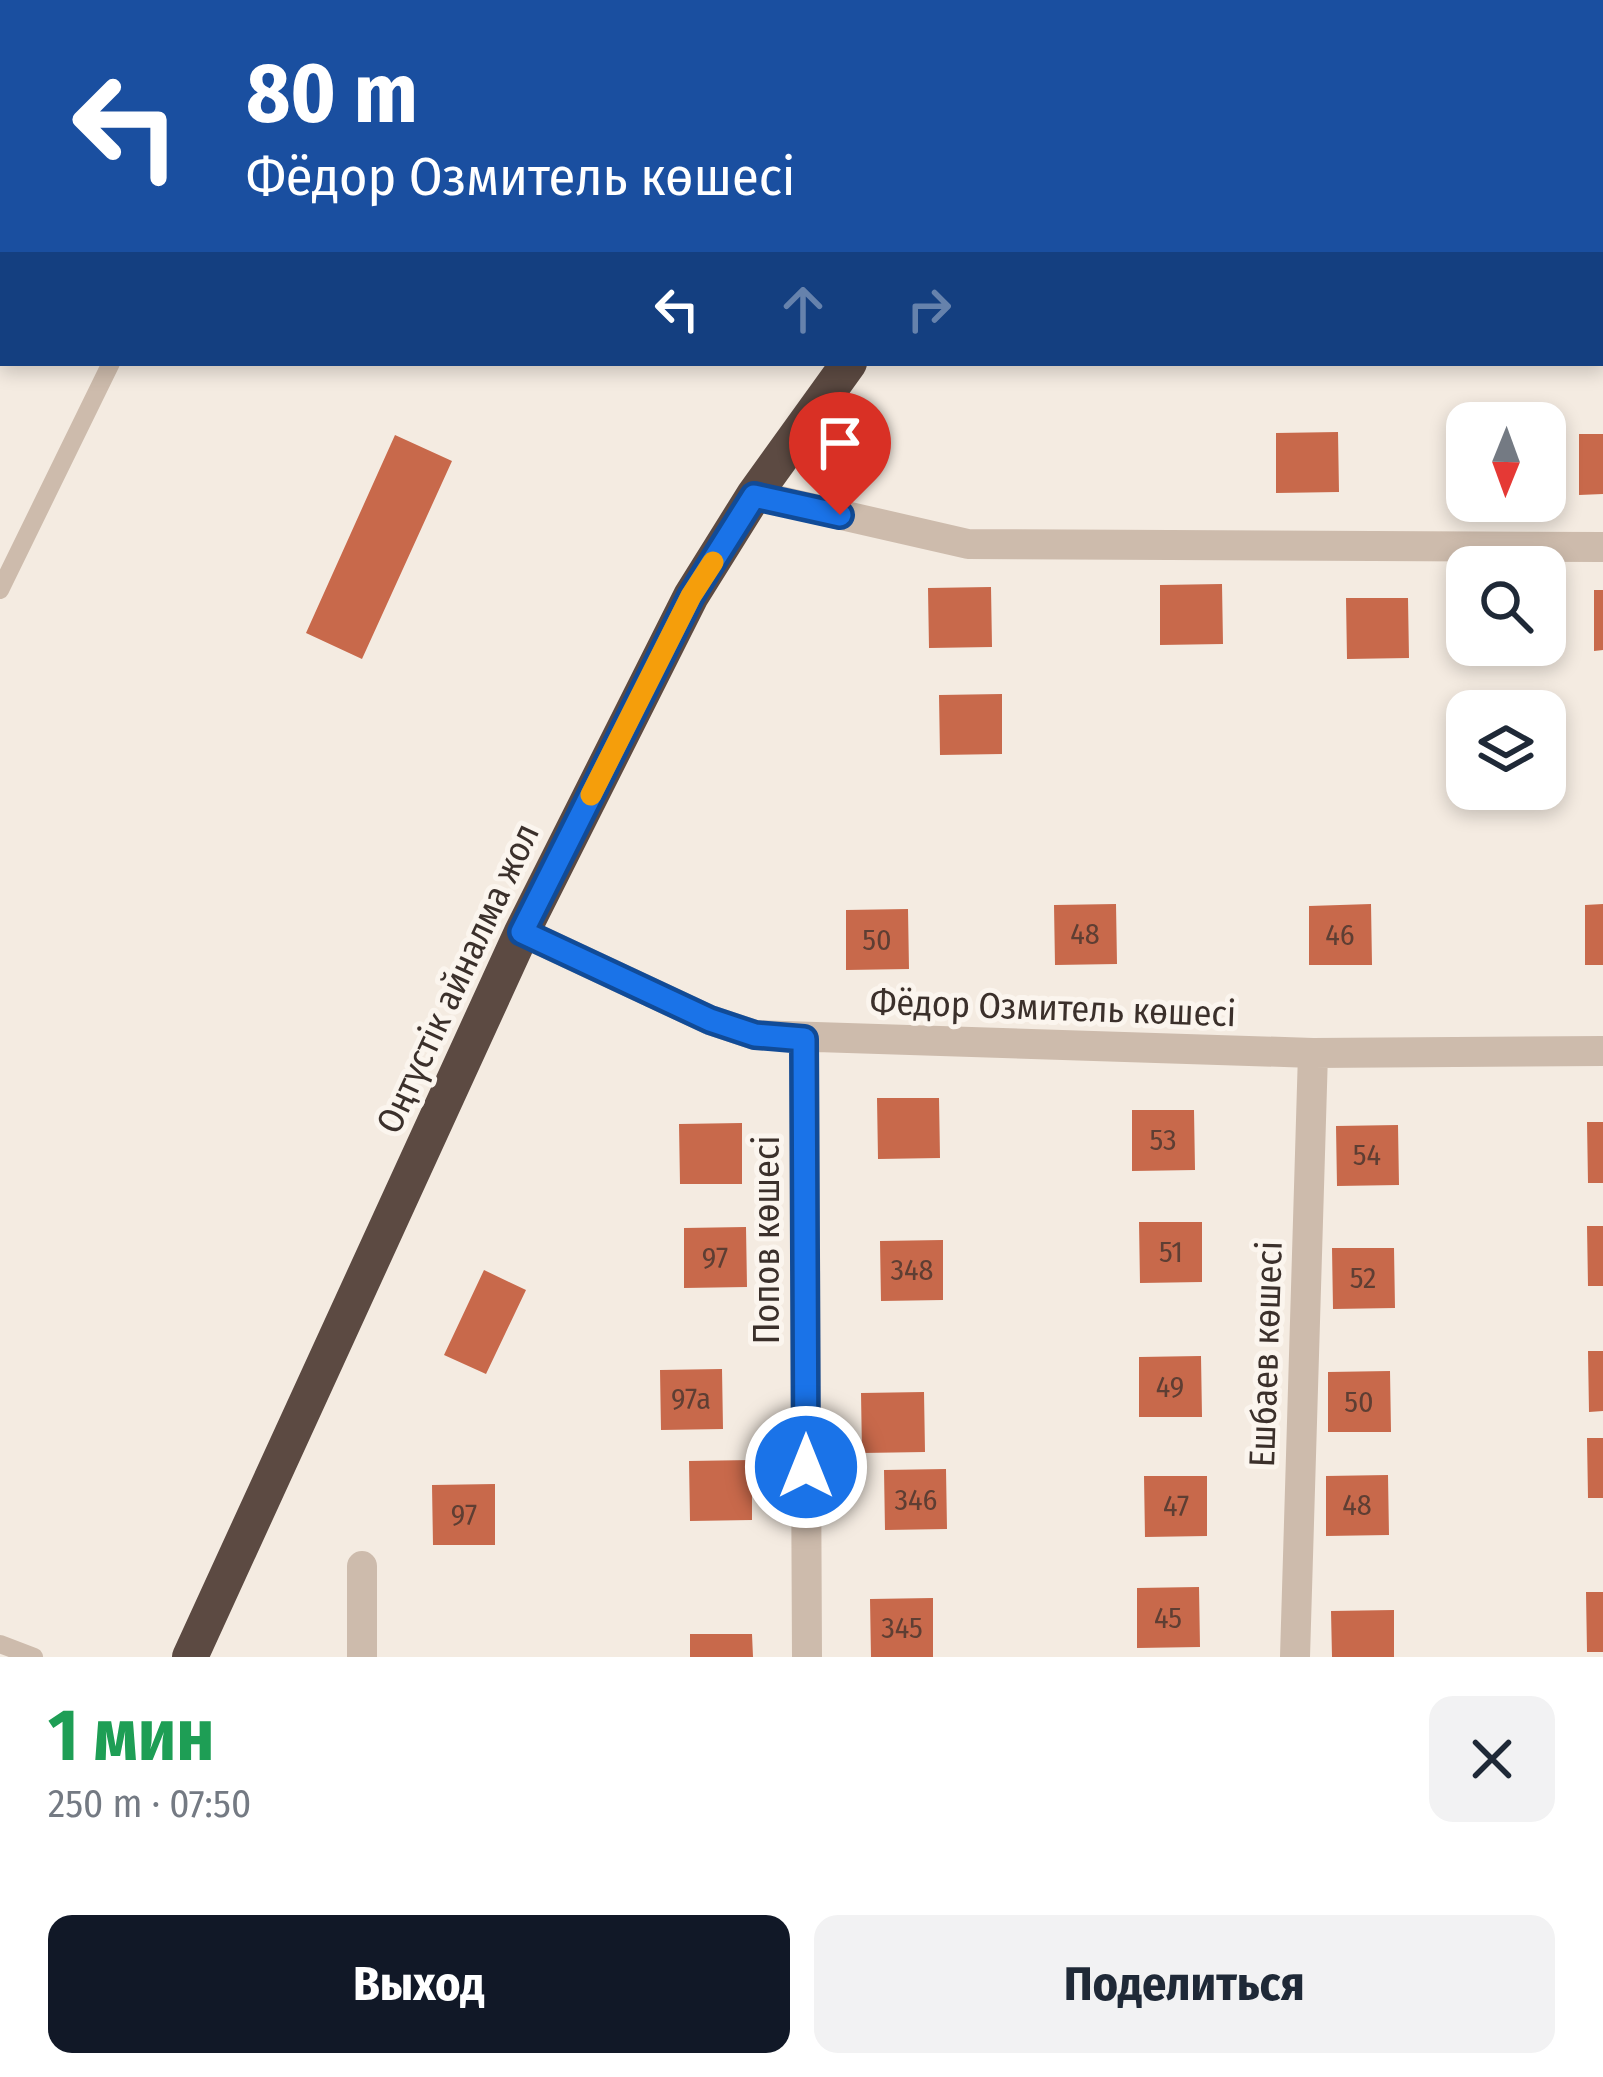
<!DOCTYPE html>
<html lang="ru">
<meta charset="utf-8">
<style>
:root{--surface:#fff;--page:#f2f2f3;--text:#1f2937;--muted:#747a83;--accent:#111827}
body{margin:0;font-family:"Fira Sans Condensed",sans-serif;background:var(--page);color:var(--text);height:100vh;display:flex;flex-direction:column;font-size:45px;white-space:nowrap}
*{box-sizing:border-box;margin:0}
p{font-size:39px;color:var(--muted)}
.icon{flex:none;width:66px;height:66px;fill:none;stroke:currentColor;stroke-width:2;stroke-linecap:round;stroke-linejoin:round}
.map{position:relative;height:1657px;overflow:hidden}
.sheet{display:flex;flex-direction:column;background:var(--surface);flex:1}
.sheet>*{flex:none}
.hud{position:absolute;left:0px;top:0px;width:1605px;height:366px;box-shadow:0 6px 18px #0003;background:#1a4fa0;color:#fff;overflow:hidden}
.needle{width:78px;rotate:181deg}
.controls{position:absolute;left:1446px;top:402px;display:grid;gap:24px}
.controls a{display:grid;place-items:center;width:120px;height:120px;border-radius:24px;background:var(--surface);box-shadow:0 6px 18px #0003;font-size:60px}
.pin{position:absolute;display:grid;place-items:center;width:102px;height:102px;color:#fff;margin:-123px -51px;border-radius:50% 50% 50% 0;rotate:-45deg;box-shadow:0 0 12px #0007}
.pin .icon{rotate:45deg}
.me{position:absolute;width:132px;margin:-66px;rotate:0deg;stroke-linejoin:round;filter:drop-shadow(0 0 9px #0008)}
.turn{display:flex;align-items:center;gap:42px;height:252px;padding:0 48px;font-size:54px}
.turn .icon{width:156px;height:156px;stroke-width:2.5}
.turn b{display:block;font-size:84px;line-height:102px}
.lanes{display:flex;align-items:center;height:114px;padding:0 48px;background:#0003;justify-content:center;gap:60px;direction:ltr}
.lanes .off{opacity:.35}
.round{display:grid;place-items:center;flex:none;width:126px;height:126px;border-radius:24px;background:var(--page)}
.summary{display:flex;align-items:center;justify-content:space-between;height:204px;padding:0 48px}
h1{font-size:72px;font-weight:700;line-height:90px;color:#1e9e55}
.action{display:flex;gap:24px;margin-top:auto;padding:24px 48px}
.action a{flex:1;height:138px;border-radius:24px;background:var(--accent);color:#fff;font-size:48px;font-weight:700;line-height:138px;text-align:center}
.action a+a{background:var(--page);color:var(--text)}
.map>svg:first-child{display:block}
</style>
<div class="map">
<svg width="1603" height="1657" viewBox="0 0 1603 1657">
<rect width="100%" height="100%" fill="#f4ebe1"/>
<path fill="#c8694b" d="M1338,432L1339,492L1276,493V433Z
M1579,434H1603V494L1579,495Z
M395,435L452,461L362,659L306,633Z
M1222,584L1223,644L1160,645V585Z
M991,587L992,647L929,648L928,588Z
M1594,590H1603V650L1594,651Z
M1346,598H1408L1409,658L1347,659Z
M1002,694V754L940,755L939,695Z
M1116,904L1117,964L1055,965L1054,905Z
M1371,904L1372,965H1309V906Z
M1603,904V965H1585V905Z
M908,909L909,969L846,970V910Z
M877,1098H939L940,1158L878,1159Z
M1132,1110H1194L1195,1170L1132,1171Z
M1587,1122H1603V1183H1588Z
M742,1123V1184H680L679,1124Z
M1398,1125L1399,1185L1337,1186L1336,1126Z
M1139,1222H1202V1282L1140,1283Z
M1587,1226H1603V1286H1588Z
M746,1227L747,1287L684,1288V1228Z
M943,1240V1300L881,1301L880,1241Z
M1332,1248H1394L1395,1308L1333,1309Z
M484,1270L526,1290L486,1374L444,1355Z
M1588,1351H1603V1411L1589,1412Z
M1201,1356L1202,1417H1139V1357Z
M722,1369L723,1429L661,1430L660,1370Z
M1390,1371L1391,1432H1328V1372Z
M924,1392L925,1452L862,1453L861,1393Z
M1587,1438H1603V1498H1588Z
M752,1460V1520L690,1521L689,1461Z
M946,1469L947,1529L885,1530L884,1470Z
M1388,1475L1389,1535L1326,1536V1476Z
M1144,1476H1207V1536L1145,1537Z
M495,1484V1545H433L432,1485Z
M1199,1587L1200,1647L1137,1648V1588Z
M1586,1592H1603V1652H1587Z
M933,1598V1657H871L870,1599Z
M1394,1610V1657H1332L1331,1611Z
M690,1634H752L753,1657H690Z"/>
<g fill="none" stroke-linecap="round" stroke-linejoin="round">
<path stroke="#cdbbac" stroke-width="18" d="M364,0L370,3
M286,3L287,0
M0,590L111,363
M0,1644L34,1657"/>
<path stroke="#cdbbac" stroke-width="30" d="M1339,0L1345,3
M1602,58H1603
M754,495L968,544L1603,547
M522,932L710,1020L755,1035L1313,1053L1603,1051
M804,1038L807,1657
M362,1566V1657
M1295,1657L1313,1053"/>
<path stroke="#5c4a42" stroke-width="36" d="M1145,3L1147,0
M190,1657L522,932L691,596L754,495L849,363"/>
</g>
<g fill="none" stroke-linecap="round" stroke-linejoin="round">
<g stroke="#114b97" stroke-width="30">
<path id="route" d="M806,1467L804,1039L755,1035L710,1020L522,932L691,596L754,496L840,515"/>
</g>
<use href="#route" stroke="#1a73e8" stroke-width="21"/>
<path stroke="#f59e0b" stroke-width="21" d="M591,795L691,596L713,562"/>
</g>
<g text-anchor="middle" stroke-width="10" stroke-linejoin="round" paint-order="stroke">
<g font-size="30" fill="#5e3e33">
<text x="1085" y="944">48</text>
<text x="1340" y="945">46</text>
<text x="877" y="950">50</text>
<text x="1163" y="1150">53</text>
<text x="1367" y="1165">54</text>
<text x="1171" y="1262">51</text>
<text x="715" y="1268">97</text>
<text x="912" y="1280">348</text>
<text x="1363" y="1288">52</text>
<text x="1170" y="1397">49</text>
<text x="691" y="1409">97а</text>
<text x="1359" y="1412">50</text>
<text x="916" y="1510">346</text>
<text x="1357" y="1515">48</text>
<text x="1176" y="1516">47</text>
<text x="464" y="1525">97</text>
<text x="1168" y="1628">45</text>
<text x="902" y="1638">345</text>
</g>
<g font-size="36" fill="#3b302b" stroke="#fbf5ee">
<text transform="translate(457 978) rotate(-65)" y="13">Оңтүстік айналма жол</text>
<text transform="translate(1053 1007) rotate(2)" y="13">Фёдор Озмитель көшесі</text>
<text transform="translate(766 1240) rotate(-90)" y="13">Попов көшесі</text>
<text transform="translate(1265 1354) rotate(-88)" y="13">Ешбаев көшесі</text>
</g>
</g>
</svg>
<div class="controls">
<a><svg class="needle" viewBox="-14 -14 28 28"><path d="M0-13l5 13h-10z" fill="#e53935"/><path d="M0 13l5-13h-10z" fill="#747a83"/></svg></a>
<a><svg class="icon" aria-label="search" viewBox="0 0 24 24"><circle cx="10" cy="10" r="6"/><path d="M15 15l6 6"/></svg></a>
<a><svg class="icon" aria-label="layers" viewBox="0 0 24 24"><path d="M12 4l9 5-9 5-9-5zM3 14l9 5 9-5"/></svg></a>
</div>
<div class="pin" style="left:840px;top:515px;background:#d93025"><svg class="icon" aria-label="arrive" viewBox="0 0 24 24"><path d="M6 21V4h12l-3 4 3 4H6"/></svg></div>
<svg class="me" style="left:806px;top:1467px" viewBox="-20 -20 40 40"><circle r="17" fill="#1a73e8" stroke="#fff" stroke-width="3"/><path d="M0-11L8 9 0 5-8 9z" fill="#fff"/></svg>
<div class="hud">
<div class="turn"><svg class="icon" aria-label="left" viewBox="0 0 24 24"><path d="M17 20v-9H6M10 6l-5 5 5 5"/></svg><div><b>80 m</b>Фёдор Озмитель көшесі</div></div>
<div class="lanes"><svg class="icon" aria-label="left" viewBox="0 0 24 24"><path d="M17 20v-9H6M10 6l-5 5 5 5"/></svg><svg class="icon off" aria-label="ahead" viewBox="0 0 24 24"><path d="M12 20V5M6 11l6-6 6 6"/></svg><svg class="icon off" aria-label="right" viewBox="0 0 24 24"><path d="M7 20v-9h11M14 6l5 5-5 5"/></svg></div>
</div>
</div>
<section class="sheet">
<div class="summary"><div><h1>1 мин</h1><p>250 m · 07:50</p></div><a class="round"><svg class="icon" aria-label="close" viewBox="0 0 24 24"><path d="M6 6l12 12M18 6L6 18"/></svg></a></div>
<div class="action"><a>Выход</a><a>Поделиться</a></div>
</section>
